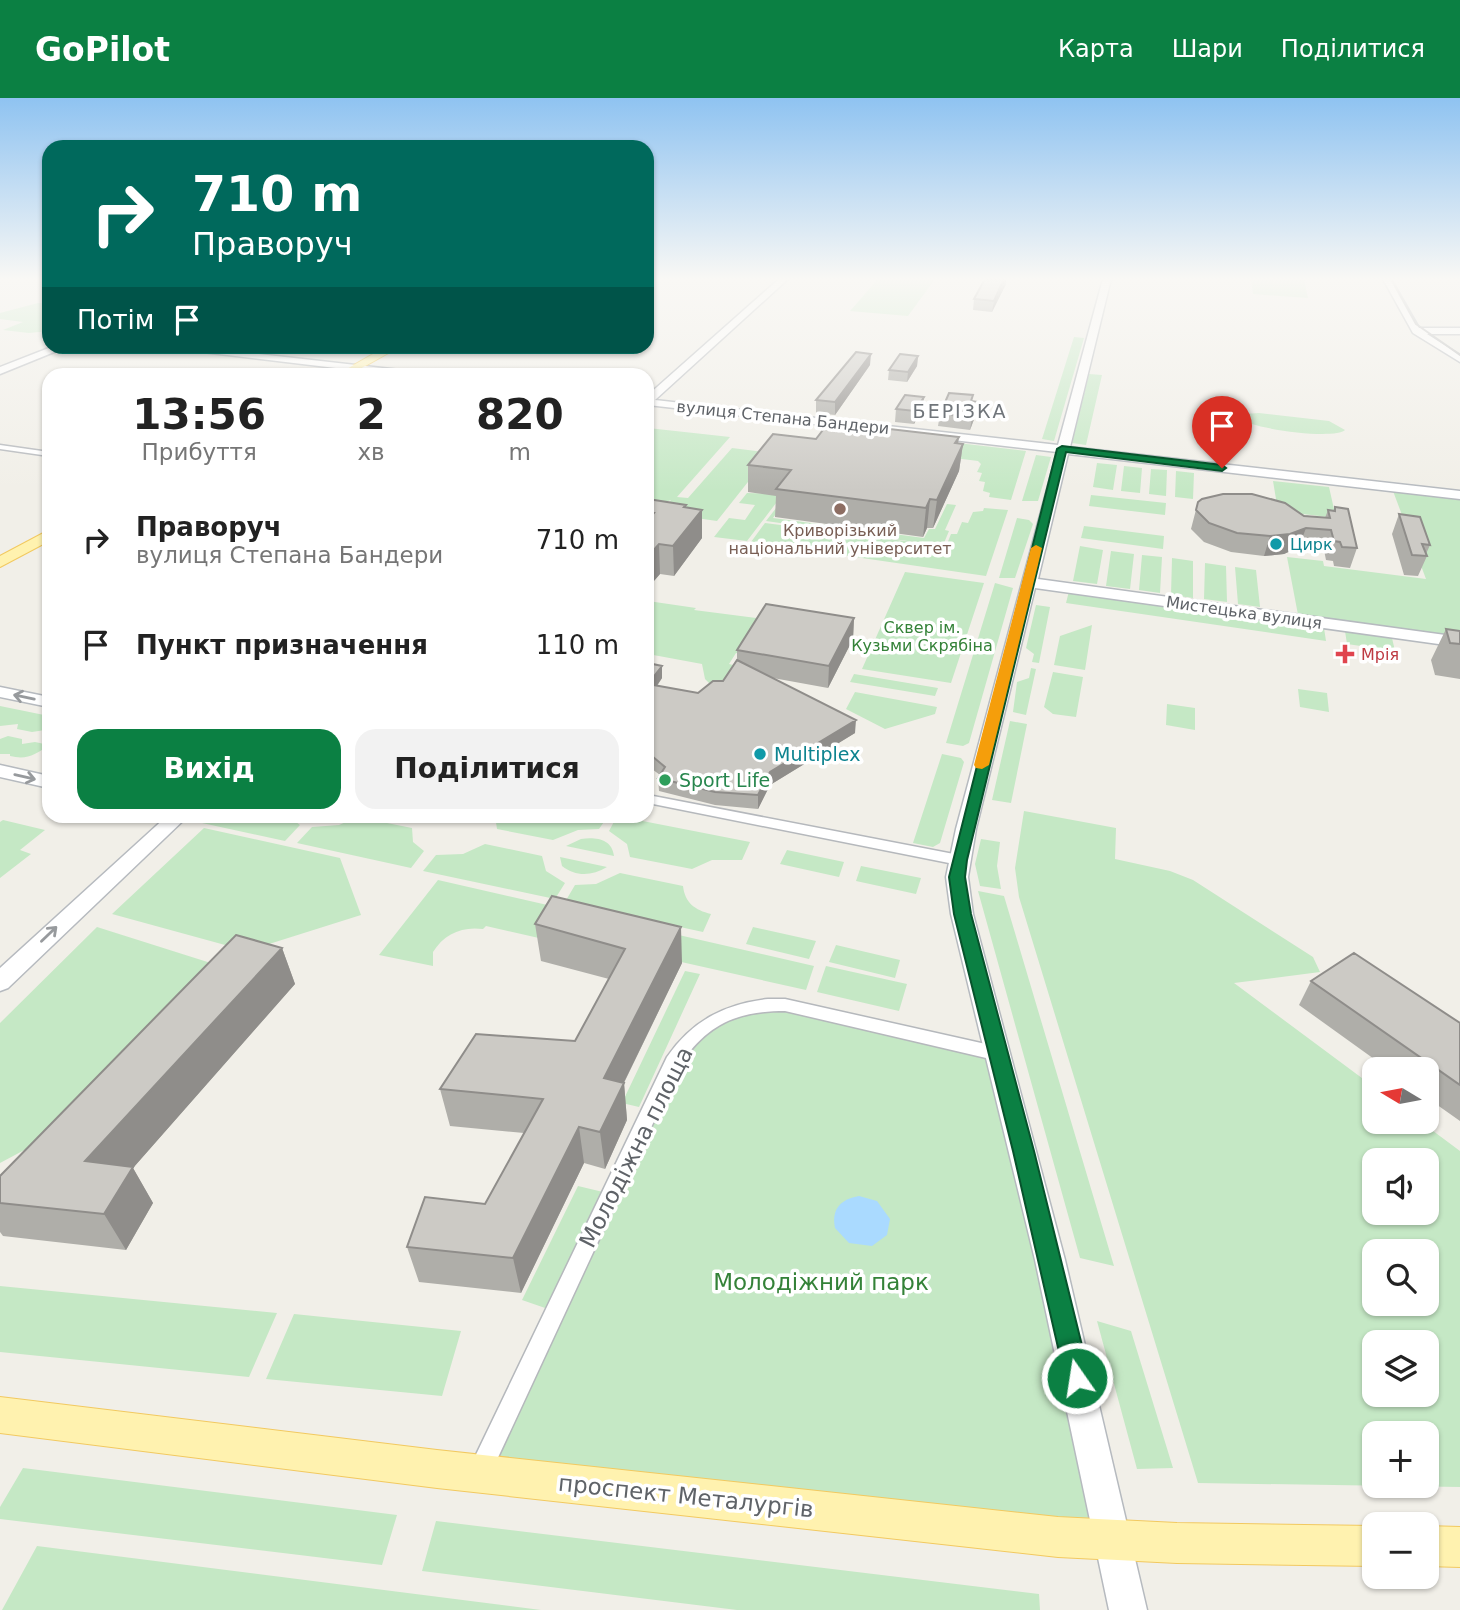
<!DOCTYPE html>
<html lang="uk">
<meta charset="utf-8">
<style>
:root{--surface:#fff;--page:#f2f2f2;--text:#222;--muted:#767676;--accent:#0b8043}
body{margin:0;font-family:"DejaVu Sans",sans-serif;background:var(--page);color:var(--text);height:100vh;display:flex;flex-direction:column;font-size:26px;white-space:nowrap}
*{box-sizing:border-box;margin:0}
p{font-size:23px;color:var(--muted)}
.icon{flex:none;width:38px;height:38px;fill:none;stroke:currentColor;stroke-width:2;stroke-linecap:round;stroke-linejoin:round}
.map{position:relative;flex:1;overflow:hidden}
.side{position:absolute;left:42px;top:270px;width:612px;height:455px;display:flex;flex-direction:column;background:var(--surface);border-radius:21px;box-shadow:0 2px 5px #0004}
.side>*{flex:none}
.hud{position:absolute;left:42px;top:42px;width:612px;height:214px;border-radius:21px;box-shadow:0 2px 5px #0004;background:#00695c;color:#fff;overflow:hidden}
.needle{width:46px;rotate:280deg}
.controls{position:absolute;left:1362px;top:959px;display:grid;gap:14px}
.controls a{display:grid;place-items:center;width:77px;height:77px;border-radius:14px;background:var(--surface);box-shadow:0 2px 5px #0004;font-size:35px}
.pin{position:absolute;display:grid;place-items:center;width:60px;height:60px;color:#fff;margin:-72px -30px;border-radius:50% 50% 50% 0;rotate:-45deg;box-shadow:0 0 7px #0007}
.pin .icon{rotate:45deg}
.me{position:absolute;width:77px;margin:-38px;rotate:347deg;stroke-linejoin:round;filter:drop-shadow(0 0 5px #0008)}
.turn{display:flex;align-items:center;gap:24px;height:147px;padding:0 35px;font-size:32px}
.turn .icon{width:91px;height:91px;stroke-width:2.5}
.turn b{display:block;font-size:49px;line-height:60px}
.then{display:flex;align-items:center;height:66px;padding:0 35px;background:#0003;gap:14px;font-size:26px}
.eta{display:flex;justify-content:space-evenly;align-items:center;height:119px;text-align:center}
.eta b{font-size:42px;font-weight:800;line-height:49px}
.primary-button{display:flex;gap:14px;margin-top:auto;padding:14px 35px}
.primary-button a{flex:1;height:80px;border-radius:21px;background:var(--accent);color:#fff;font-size:28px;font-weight:800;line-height:80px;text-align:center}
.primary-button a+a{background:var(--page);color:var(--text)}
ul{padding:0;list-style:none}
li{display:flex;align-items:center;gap:21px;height:105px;padding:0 35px}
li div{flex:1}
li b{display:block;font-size:26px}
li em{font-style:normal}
header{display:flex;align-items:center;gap:42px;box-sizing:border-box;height:98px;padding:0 35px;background:var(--accent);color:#fff}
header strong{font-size:33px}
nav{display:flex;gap:38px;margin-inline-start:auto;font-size:24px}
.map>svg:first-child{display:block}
</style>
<header>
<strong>GoPilot</strong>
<nav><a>Карта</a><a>Шари</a><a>Поділитися</a></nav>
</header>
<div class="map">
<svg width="1460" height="1512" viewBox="0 0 1460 1512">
<rect width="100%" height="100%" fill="#f1efe8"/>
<path fill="#c5e8c5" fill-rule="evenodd" d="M878,181H935L908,218L850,213Z
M1251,181L1304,182L1308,200L1253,196Z
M38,205L49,206V233L29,235L3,232L23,224L0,221V215Z
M1074,239L1084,240L1054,343L1042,341Z
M1089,276L1102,277L1086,347L1072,345Z
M1259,315L1329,323L1345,332C1335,342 1250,331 1239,320L1243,316Z
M648,330L730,339L677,399L688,400L732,350L771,355L717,423L661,415L671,402L648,410Z
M837,331L1026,353L1011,402L989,399L990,395L983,393L985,384L979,383L982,375L977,374L981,366L978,363L828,344Z
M1036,357L1051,359L1038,403H1022Z
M1097,365L1117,367L1113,392L1093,389Z
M1124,368L1142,370L1140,395L1121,393Z
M1151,371L1167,372L1166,398L1149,396Z
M1176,373L1194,375L1193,401L1175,399Z
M1273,383L1329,389L1336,420L1278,413Z
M1393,393L1460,401V540L1299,522L1287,459L1323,463L1324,468L1426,481Z
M747,395L783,396L747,443L714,439L729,420L745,422L755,407L739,405Z
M787,396H790L773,420L924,440L929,431H935L947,406L956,407L945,432L949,433L944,445L936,447L766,423Z
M1091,397L1166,405L1165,417L1089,408Z
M984,410L1008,412L986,478L751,444L765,425L943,448L947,446L951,436H957L962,424L968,425L973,414L983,413Z
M1017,420L1029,422L1033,426L1015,480H999Z
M1084,428L1164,438L1163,451L1081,440Z
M1080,448L1103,452L1097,486L1073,483Z
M1111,453L1134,456L1130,491L1106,488Z
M1142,457L1162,459L1160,495L1139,492Z
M1172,460L1193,463V500L1171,497Z
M1205,465L1226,468L1227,504L1204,501Z
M1235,469L1256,472L1260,509L1238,506Z
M905,474L984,485L951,585L862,571Z
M995,485L1013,490L969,645L963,648L946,645Z
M1069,493L1324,530L1326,543L1066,505Z
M648,503L696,510L694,512L787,524L740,556L736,555L729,566L733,567L722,585H709L705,581L702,566L648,556Z
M1036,507L1050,509L1039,565L1032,564L1034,556L1026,550Z
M1092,527L1085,572L1054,567L1060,538Z
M1345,533L1392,540L1395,553L1347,546Z
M1031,570L1036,571L1026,617L1013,614L1017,584L1029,580Z
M1053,574L1083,579L1076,619L1053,616L1044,609Z
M854,576L938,590L935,598L850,584Z
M1298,591L1327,595L1329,614L1300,609Z
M855,594L937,609L935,616L885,631L846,611Z
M1167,606L1195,610V632L1166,627Z
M0,608L49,618V638L44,637L45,632L32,634L17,631L18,626L0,628Z
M1010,623L1027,626L1011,705L992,702Z
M8,638L22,641V646L35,644L49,647C35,657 27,662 10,658V656H0V641Z
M942,656L961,660L964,664L940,745L933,749L913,745Z
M1024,713L1116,730L1115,761L1170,773L1193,782L1313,859L1320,874L1234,885L1374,989V1024H1421L1460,1053V1389L1198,1385L1019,799L1015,770ZM1426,1062V1115H1374V1062ZM1426,1153V1206H1374V1153ZM1374,1244H1426V1297H1374ZM1374,1335H1426V1388H1374Z
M210,718H288L300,727L285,743L202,725Z
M495,718H608L599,731L578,732L553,742L497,731Z
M617,718L750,744L742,762H712L692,771L630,759L627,746L609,733Z
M357,719L412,730L413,744L424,753L411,770L297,745L312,729L339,727Z
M3,722L45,732L20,752L31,756L0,780V724Z
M204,730L340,760L361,817L247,853L112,816Z
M581,741C596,739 612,741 614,758L566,748Z
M981,741L1000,744L997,768L1001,791L980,788L975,766Z
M485,746L542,758L546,773L565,785L555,801L423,773L436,757L463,756Z
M787,752L844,764L839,779L780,766Z
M560,759L607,769C592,778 576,779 562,768Z
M861,768L921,780L916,796L856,783Z
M620,775L683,788C685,805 695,812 711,816L703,834L565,804L575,787L596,786Z
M438,782L814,868L806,892L650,857L552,843L486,828L483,831C462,828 444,836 433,854V868L379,857Z
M978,793L1004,798L1114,1168L1080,1160Z
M97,829L217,867L45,1041L0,1065V925Z
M753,829L816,843L809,861L746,846Z
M836,847L900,862L895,880L829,864Z
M826,868L907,886L899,913L817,894Z
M685,873L700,876L639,1009L622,1005Z
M770,907L999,956L1114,1443L479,1374L645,1021L705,927Z
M578,1088L603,1094L548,1211L522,1202Z
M0,1188L277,1215L249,1279L0,1254Z
M294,1216L461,1233L442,1298L266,1281Z
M1097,1223L1131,1233L1173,1370L1137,1371Z
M23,1370L397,1417L382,1467L0,1421V1409Z
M436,1423L1039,1496L1040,1512H737L422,1473Z
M37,1448L541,1512H2Z"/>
<path fill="#aadaff" d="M859,1098L877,1103L890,1121L887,1137L872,1148L849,1145L835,1130C831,1111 841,1101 859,1098Z"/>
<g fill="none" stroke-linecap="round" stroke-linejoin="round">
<g stroke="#b5b8bc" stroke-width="3">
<path id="street" d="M0,347L49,354V358L0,351Z
M648,697L959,757L966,762L959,767L648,705Z
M768,901H785L999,949L1005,951L1007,956L1005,961L999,963L785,913C737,913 707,926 680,967L488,1381L480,1385L472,1381L468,1373L472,1365L667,959C692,923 724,906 768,901Z"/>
</g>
<g stroke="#b6babf" stroke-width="3">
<path id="secondary" d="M779,181H788L655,302L1058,347L1103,181H1111L1070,349L1460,393V401L1068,356L1038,481L1460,539V549L1035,490L976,731L968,779L973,816L1065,1162L1147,1512H1109L1035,1162L951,816L946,779L956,731L1057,354L648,307V297Z
M1383,181H1391L1419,230H1460V236H1427L1460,257V264L1413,235Z
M54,248H69L0,276V269Z
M153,248H189L409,273L414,276H386Z
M0,589L49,599V609L0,599Z
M0,667L49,678V690L0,679Z
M167,718H188L8,890L0,893V870Z"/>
</g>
<g stroke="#f2c960" stroke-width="2">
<path id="primary" d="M387,248H401L351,276H338Z
M49,432V443L0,469V458Z
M0,1299L437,1352L1058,1419L1177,1425L1374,1428V1468L1177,1465L1058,1459L437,1390L0,1335Z
M1426,1428L1460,1429V1469L1426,1468Z"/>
</g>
<use href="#street" fill="#fff" fill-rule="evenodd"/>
<use href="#secondary" fill="#fff" fill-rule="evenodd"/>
<use href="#primary" fill="#fff2af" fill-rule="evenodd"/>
<path stroke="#b6b7b8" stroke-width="2" d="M1391,181L1416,226L1460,257"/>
</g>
<path fill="#afaea9" d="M1006,186L992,214L973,212L974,201Z
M918,258L917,268L907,284L888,282L889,272Z
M870,267L835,317L816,315V302Z
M924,299L922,311L914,326L895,324L896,311Z
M972,303L978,304L976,316L970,332L938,328L940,316Z
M816,341L963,346L959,373L933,430H927L923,439L775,419L776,398L748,394V367Z
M648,401L687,410L702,440L674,478L660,476L653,484L648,483Z
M1198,404L1325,420L1328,412L1333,413L1335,409L1357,450L1350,470L1334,468L1333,463L1326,462L1324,452L1299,449L1284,456L1264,458L1231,454L1204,444L1191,431Z
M1399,416L1430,447L1426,456L1427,458L1418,478L1404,477L1392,436Z
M854,520L853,541L828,590L773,580L855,635L770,687L758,711L715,707L659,693L658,680L660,677L648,668V565L662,580L657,588L698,595L723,583L737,562V552Z
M1446,531L1460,533V581L1435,577L1431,562Z
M535,826L682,865L624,985L627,1022L605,1071L584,1065L521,1195L419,1184L407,1149L485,1106L524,1035L450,1028L440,991L575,943L609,881L541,863Z
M282,850L295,886L133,1070L153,1105L126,1152L3,1138L0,1134V1078Z
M1311,883L1460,925V1023L1426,999V971H1388L1299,907Z"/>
<path fill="#8f8d8a" d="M1004,181H1006V186L992,214L994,203Z
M871,256L870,267L835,317V304Z
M918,258L917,268L907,284L908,274Z
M924,299L922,311L914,326L915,313Z
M978,304L976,316L970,332L972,319Z
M959,339L956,360L963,346L959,373L933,430L937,402L955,345Z
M930,401L927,430L923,439L926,410Z
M686,407L687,430L702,412V440L674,478L673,448L684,409Z
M1306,430L1299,449L1284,456L1264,458L1270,438Z
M659,446L660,476L653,484L652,454Z
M854,520L853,541L828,590L829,568Z
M662,568V580L649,599L648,586Z
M856,622L855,635L770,687L758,711V697L770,674Z
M681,829L682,865L608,1017L604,980Z
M282,850L295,886L133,1070L153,1105L126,1152L104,1116L85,1063Z
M624,985L627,1022L605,1071L600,1034Z
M579,1029L584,1065L521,1195L513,1160Z"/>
<path fill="#cccac5" stroke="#8f8d8a" stroke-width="2" d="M985,181H1004L994,203L974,201Z
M856,254L871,256L835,304L816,302Z
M900,256L918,258L908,274L889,272Z
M949,295L973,297L971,303L978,304L972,319L940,316Z
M905,297L924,299L915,313L896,311Z
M829,324L959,339L955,345L963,346L937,402L930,401L926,410L776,391L791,372L748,367L773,336L816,341Z
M1223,396H1252L1285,405L1304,418L1330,420L1328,412L1335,413V409L1348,411L1357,450L1342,449L1340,444L1334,443L1331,432L1306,430L1290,436L1270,438L1237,435L1209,425L1196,412L1198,404L1202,401Z
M648,401L686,407L684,409L702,412L673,448L659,446L652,454H648V422L654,415L648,414Z
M1399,416L1420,419L1430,447L1422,446L1427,458L1412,457Z
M766,506L854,520L829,568L737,552Z
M1446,531L1460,533V546L1450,545Z
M737,562L856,622L770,674L758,697L715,694L658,680L665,669L652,658L648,656V565L662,568L648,586L698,595L713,583H723Z
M552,798L681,829L604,980L624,985L600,1034L579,1029L513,1160L407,1149L425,1099L485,1106L543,1001L440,991L476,936L575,943L625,851L535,826Z
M236,837L282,850L85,1063L133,1069L104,1116L0,1105V1078Z
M1354,855L1460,925V987L1311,883Z"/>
<defs><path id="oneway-shaft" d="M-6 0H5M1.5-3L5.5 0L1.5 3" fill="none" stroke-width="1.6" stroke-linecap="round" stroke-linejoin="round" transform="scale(1.75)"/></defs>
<g stroke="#979a9d">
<use href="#oneway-shaft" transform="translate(24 599) rotate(-168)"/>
<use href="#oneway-shaft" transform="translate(25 679) rotate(13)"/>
<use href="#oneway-shaft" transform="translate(49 836) rotate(-44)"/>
</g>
<linearGradient id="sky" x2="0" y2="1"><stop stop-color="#8fc3f1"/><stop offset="0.46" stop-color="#f9f8f5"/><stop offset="1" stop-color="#f9f8f5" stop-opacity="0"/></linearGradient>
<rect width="1460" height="393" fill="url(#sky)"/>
<path fill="#0b8043" stroke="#07532c" stroke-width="2" d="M1062,348L1222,367L1226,370L1222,373L1066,354L967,762L965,779L971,816L1034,1053L1090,1280L1086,1289L1077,1292L1068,1289L1065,1280L1013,1053L954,816L949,779L1057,351Z"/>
<path fill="#f59e0b" d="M1036,447L1042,450L989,667L982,671L976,670L974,667L1031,450Z"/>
<circle fill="#8d6e63" stroke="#fff" stroke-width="2.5" cx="840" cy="411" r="7"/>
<g fill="#0f9aa8" stroke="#fff" stroke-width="2.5">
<circle cx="1276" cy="446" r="7"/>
<circle cx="760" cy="656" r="7"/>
</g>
<path fill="#e0444e" stroke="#fff" stroke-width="2.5" d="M1341.5 545.5h7v7h7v7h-7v7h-7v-7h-7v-7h7z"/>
<circle fill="#2e9e5b" stroke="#fff" stroke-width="2.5" cx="665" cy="682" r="7"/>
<g text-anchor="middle" stroke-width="7" stroke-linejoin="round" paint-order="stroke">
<g font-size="16" fill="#5f6368" stroke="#fff">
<text transform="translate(783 319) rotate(6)" y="6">вулиця Степана Бандери</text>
<text transform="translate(1244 514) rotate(8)" y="6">Мистецька вулиця</text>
</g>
<g font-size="16" fill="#785e54" stroke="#fff">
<text x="840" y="438">Криворізький<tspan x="840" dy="18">національний університет</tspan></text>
</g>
<g font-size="16" fill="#0d838f" stroke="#fff" text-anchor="start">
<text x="1290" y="452">Цирк</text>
</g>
<g font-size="16" fill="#348238" stroke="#fff">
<text x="922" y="535">Сквер ім.<tspan x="922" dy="18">Кузьми Скрябіна</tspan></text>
</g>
<g font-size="16" fill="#be3a42" stroke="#fff" text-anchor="start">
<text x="1361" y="562">Мрія</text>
</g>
<g font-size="19" letter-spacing="2" fill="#70757a" stroke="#fff">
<text x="960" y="320">БЕРІЗКА</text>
</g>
<g font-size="19" fill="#0d838f" stroke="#fff" text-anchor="start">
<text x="774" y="663">Multiplex</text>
</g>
<g font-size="19" fill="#27864d" stroke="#fff" text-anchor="start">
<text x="679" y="689">Sport Life</text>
</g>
<g font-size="23" fill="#5f6368" stroke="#fff">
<text transform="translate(636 1049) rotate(-63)" y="8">Молодіжна площа</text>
<text transform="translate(686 1398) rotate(6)" y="8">проспект Металургів</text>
</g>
<g font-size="23" fill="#348238" stroke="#fff">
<text x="821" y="1192">Молодіжний парк</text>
</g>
</g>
</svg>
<div class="controls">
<a><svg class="needle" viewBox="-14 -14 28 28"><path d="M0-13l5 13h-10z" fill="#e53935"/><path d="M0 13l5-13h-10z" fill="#767676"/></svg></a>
<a><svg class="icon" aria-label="sound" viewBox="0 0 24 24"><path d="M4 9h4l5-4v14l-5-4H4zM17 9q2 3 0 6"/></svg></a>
<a><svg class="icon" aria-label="search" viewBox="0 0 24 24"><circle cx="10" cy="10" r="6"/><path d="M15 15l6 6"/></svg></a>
<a><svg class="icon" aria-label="layers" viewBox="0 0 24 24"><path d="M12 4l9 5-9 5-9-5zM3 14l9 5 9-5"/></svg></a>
<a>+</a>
<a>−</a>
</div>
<div class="pin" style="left:1222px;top:370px;background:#d93025"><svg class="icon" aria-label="arrive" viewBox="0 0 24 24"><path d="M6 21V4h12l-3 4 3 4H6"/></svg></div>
<svg class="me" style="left:1077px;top:1280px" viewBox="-20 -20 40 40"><circle r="17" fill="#0b8043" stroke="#fff" stroke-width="3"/><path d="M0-11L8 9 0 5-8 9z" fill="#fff"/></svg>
<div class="hud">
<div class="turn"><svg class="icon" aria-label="right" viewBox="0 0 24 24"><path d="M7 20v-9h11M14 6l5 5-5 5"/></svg><div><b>710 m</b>Праворуч</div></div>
<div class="then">Потім<svg class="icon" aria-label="arrive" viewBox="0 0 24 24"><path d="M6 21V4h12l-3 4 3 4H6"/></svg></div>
</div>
<section class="side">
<div class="eta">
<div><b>13:56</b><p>Прибуття</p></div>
<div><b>2</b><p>хв</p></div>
<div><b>820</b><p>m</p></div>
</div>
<ul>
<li><svg class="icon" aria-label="right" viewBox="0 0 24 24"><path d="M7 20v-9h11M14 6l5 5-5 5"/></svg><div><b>Праворуч</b><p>вулиця Степана Бандери</p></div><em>710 m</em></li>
<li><svg class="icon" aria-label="arrive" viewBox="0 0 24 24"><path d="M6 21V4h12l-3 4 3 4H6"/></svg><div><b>Пункт призначення</b></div><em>110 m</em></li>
</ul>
<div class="primary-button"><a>Вихід</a><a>Поділитися</a></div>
</section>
</div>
